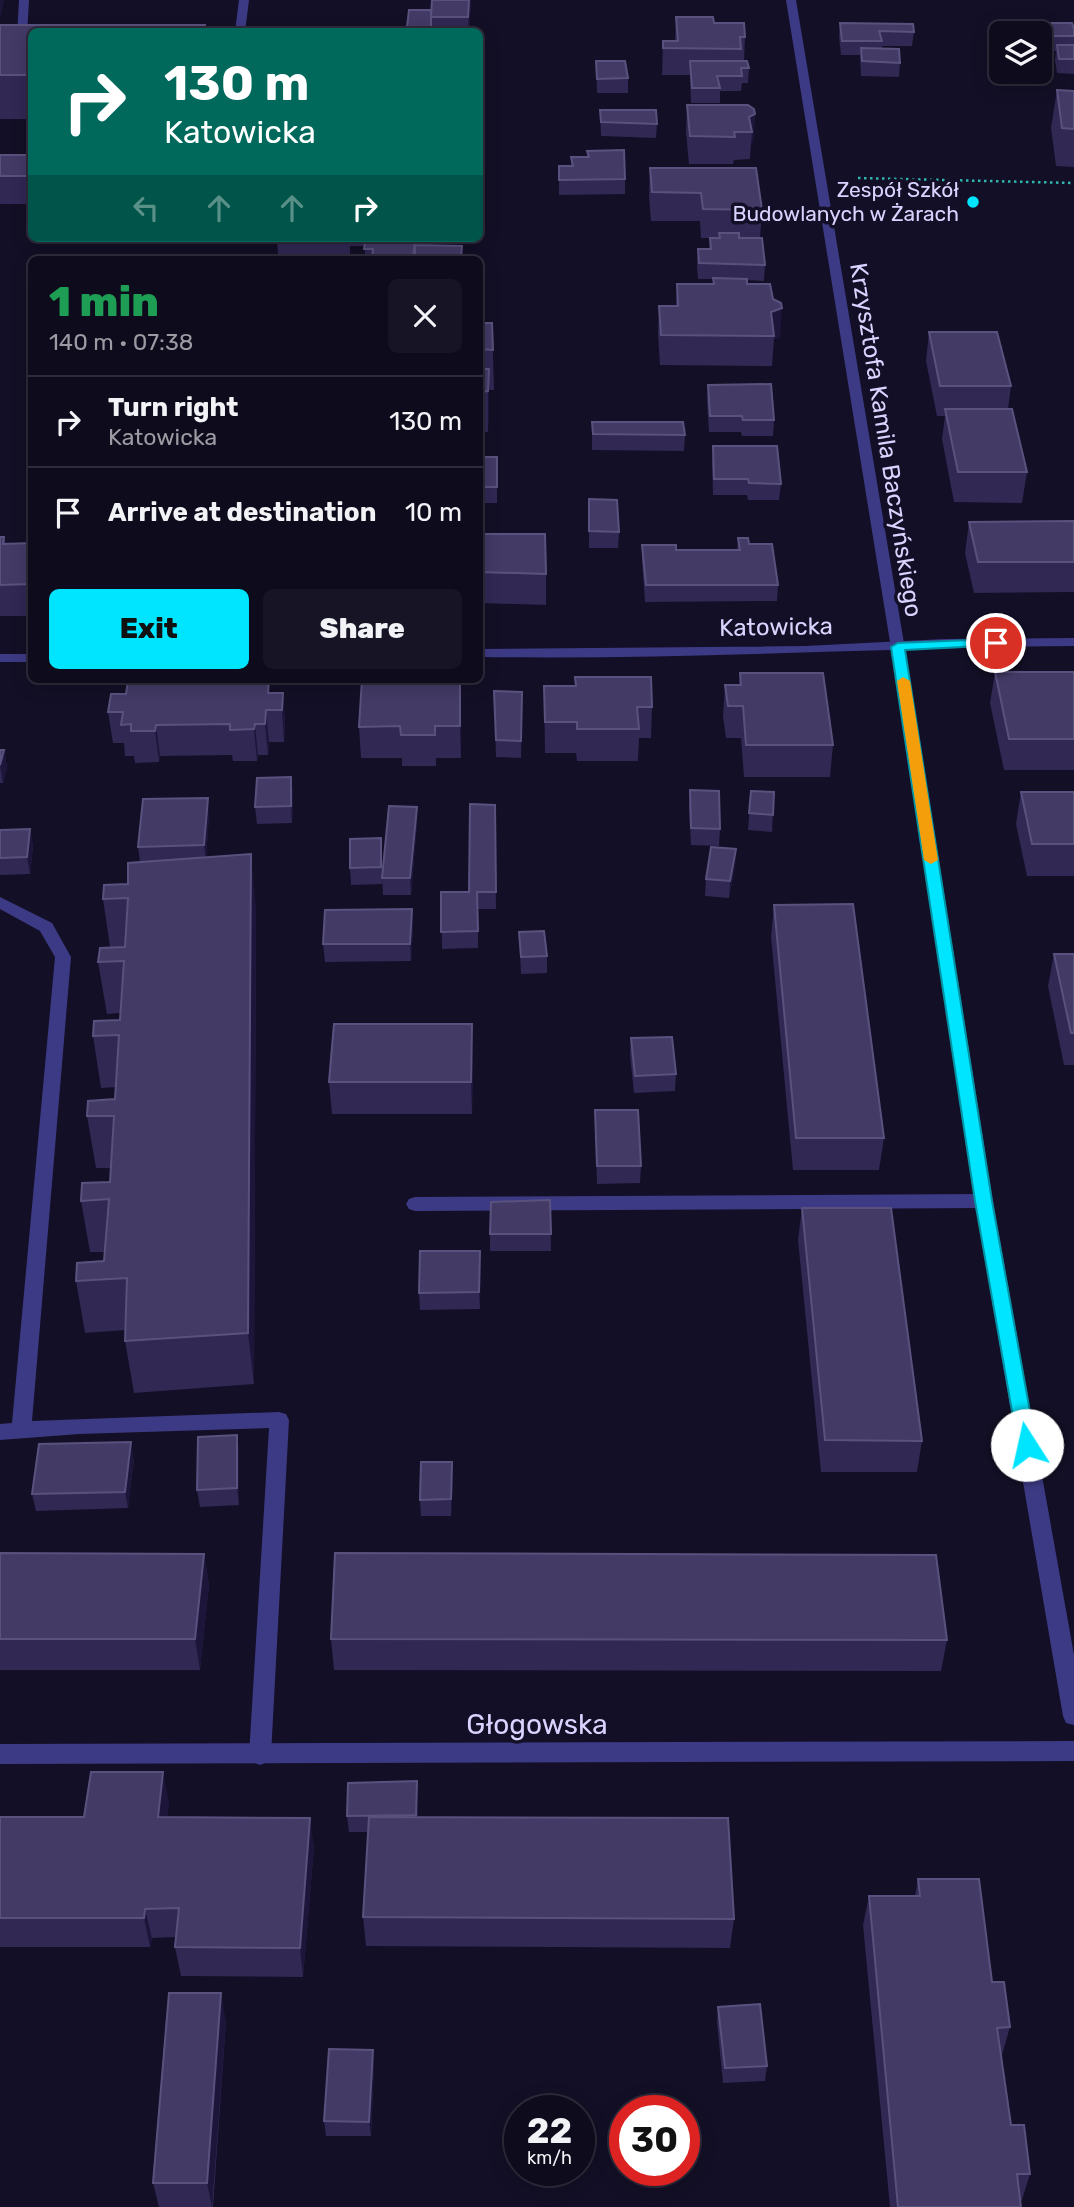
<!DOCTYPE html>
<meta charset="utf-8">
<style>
:root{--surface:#0e0b1c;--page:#171425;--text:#f1f3f6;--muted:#9b9ba3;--line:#2e2b3b;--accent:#00e5ff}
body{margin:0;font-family:Rubik,sans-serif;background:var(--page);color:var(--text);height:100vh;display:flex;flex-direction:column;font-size:26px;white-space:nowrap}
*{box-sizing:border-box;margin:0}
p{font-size:23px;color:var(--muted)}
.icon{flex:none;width:38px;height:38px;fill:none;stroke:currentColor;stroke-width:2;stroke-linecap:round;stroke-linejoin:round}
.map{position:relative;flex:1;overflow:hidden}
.sheet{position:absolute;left:28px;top:256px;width:455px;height:427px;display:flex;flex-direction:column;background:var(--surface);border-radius:10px;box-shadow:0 4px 18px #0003,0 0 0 2px var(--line)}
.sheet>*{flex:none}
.banner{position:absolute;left:28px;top:28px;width:455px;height:214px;border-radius:10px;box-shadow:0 4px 18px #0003,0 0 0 2px var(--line);background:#00695c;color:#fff;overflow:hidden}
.tools{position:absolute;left:989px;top:21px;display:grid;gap:14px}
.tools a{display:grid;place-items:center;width:63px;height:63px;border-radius:10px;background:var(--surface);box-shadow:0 4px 18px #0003,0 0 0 2px var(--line);font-size:35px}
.speed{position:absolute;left:504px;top:2095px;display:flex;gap:14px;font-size:35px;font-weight:700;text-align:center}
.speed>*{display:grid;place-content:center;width:91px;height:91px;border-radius:50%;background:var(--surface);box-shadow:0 4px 18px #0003,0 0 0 2px var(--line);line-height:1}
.speed small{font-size:18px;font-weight:400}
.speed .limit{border:10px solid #d22;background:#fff;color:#111}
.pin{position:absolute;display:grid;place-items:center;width:60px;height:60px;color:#fff;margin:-30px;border:4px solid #fff;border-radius:50%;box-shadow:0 2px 7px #0007}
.me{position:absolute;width:77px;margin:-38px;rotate:350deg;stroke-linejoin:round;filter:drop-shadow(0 0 5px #0008)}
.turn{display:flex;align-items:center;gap:24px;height:147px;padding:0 21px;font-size:32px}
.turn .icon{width:91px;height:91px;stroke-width:2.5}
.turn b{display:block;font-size:49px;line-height:60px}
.lanes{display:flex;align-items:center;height:66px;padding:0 21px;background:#0003;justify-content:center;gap:35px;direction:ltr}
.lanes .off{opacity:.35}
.round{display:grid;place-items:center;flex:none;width:74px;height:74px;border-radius:10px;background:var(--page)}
.overview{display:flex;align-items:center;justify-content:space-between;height:119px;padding:0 21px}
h1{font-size:42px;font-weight:800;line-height:52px;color:#1e9e55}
.action{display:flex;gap:14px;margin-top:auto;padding:14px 21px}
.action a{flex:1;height:80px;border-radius:10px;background:var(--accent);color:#111;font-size:28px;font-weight:800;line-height:80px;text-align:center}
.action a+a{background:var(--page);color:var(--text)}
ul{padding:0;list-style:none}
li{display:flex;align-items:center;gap:21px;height:91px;padding:0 21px;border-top:2px solid var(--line)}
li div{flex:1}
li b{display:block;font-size:26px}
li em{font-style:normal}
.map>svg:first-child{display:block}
</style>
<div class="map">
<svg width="1074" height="2207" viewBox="0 0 1074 2207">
<rect width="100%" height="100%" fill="#130f26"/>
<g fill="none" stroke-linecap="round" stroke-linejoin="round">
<path stroke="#2fb8b0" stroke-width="2.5" stroke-dasharray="2.5 3.5" stroke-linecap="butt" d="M858,178L1074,183"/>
<path fill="#3d3a85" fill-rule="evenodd" d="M19,0H29L26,52H32V58L16,55Z
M239,0H249L245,32H235Z
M0,897L52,923L71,957L32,1421L279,1412L286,1414L289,1420L271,1755L268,1762L260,1765L252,1762L249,1755L269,1428L79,1434L0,1440V1424L12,1423L55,957L40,931L0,909Z
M984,1194L990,1196L993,1201L990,1206L984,1208L415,1211L409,1209L406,1204L409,1199L415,1197Z"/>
<path fill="#3d3a85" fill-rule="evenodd" d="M786,0H796L910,679L993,1201L1074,1655V1725L1066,1723L1063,1716L975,1201L896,679Z
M1074,1741V1761L0,1764V1744Z"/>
<path fill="#3d3a85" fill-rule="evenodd" d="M1074,638V646C876,648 678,660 480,657V649L805,646L944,639Z
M0,654H32V662H0Z"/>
</g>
<path fill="#312854" d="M432,0H471L469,32H407V27L431,10Z
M676,17L714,23L745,37L744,61L749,68L748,83H742L741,91H720V103H691L690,75H662L663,41H675Z
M840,23L914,32L912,46H882V48L900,63L899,77L861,76L860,55H841L839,37Z
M1048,23L1074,29V74L1057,73L1055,60L1056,51H1050L1046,38Z
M0,25L32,32V119H0Z
M596,61L628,78V93H597Z
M1057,90L1074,91V167L1056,166L1051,128Z
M687,105L755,114L753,142L751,143L750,159L734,160L733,164H689L686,132Z
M600,110L657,124L656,138L601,136Z
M587,151L625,179V194L559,195V166H571V157H587Z
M0,155H32V204H0Z
M650,168L762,210L760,238L765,265L764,281L747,280V284L780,337L774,339L772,366L660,365L658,335L659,306H676L677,284H713V279H698L697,265L698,249H709L710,238H701L700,221H651L649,196Z
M197,238H245L244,241H197Z
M277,238H418L417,245L462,259H365V246H350V255H278Z
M480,323H492L494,390H489L488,432L481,433L480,457H497V503H480Z
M929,332L1011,386L1008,409L1027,472L1022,503L954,502L942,439L945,416H937L926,361Z
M708,385L774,420L773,436H742L741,432H709L707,401Z
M592,422L685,435L684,451L592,450Z
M713,446L781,484L779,500H748L747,495H713L712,462Z
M589,499L619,532L618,548H589Z
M1074,521V592L974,593L965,553L969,522Z
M480,534L546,574V605L480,603Z
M0,537H4L6,544L32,543V616H0Z
M738,538L778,585L777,601L645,602L642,561V545L676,550H737Z
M995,672H1074V770H1004L990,703Z
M740,673L833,745L830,777H744L741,738H726L723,716L725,685H739Z
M575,677L652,707L651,738H639L638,761H577L576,753H545L544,686H575Z
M494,691L522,692L521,758L496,757Z
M270,693H283L285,724L284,742H269L268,755H258L257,761H233L232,755L160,756L159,762L135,763L134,756H125L124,743H113L108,712Z
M461,709V758H436V766H402V758H361L359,727Z
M0,750H4L7,767L3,783H0Z
M291,777L293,794L292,823L257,824L255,807Z
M690,790L720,829L719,846L691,845L689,807Z
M751,791L774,792L772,832L748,830Z
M1021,792H1074V876H1027L1016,824Z
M495,805L496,909H478V948L442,949L441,892H469Z
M417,807V823L411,895H383L382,878Z
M209,814L206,857L256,906L254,1384L134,1393L125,1341V1330L85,1333L76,1281L104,1261L105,1252H90L81,1201L110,1182L111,1168H96L87,1116L115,1099L116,1087L101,1088L93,1036L120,1020V1013L107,1014L98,962L110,947L103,899L128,884L140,862L138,847Z
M30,829L33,846L30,874L0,875V830Z
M381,838L382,884L351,885L350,868Z
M736,849L735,866L729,898L705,896L706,879Z
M774,905L884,1138L879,1170H793L771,937Z
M412,909L413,926L411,961L325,962L323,944Z
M519,932L547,956V973L521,974Z
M1054,954H1074V1065H1064L1048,986Z
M631,1038L676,1074L675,1091L634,1093L630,1055Z
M473,1056L472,1114H332L329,1082Z
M595,1110L641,1166L640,1183L597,1184Z
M550,1200L551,1251H490V1234Z
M802,1208L922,1441L917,1472H821L798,1240Z
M480,1251V1309L420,1310L419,1293Z
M237,1435L239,1452V1505L200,1507L197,1490Z
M134,1459L128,1508L36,1511L32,1494Z
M452,1462L453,1479L451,1516H421L420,1500Z
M0,1553L204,1554L209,1585L200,1670H0Z
M331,1639L947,1640L941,1671L334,1670Z
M417,1781L418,1817L734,1919L730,1948L366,1946L363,1917L368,1832H349L347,1816Z
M169,1802L167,1817L314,1847L303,1977L181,1976L175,1947L176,1937L152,1938L150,1947H0V1817H84Z
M918,1879L992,1982L1010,2027L1002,2055H1001L1011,2125L1030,2174L1022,2200L1020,2201L1021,2207H890L863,1925L869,1896H915Z
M718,2007L767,2066L765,2081L723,2083L717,2022Z
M226,2021L213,2207H159L153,2183Z
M374,2065L371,2136H326L324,2121Z"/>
<path fill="#1d163a" d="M0,0H4L0,19Z
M469,0H471L469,32H468Z
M755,114L753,142L751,143L752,132L749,117Z
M415,238H418L416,259H413Z
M782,308L780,337L774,339L771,312Z
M489,369V409L488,432V391Z
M480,392L481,433L480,468Z
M460,679L461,709V758L460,726Z
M283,693L285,724L284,742L282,710Z
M266,710L269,742L268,755L265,724Z
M255,724L258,755L257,761L254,729Z
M156,725L160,756L159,762L155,731Z
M4,750L7,767L3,783L0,765Z
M291,777L293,794L292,823L291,806Z
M208,798L209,814L206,862L204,845Z
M417,807V823L411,895L410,878Z
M30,829L33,846L30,874L27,857Z
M736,849L735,866L729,898L730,881Z
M251,854L256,906L254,1384L248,1333Z
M412,909L413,926L411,961L410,944Z
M472,1024L473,1056L472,1114L471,1082Z
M480,1251L481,1268L480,1309L479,1292Z
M237,1435L239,1452V1505L237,1488Z
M131,1442L134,1459L128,1508L125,1492Z
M452,1462L453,1479L451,1516V1499Z
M204,1554L209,1585L200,1670L195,1639Z
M163,1772L169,1802L164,1847L158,1817Z
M417,1781L418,1797L417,1831L416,1815Z
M310,1818L314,1847L303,1977L300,1948Z
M145,1909L152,1938L150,1947L144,1918Z
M221,1993L226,2021L212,2207L207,2183Z
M373,2050L374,2065L371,2136L369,2122Z"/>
<path fill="#433a66" stroke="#5a527e" stroke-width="2" d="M432,0H469L468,17H431Z
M409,10H431V27H407Z
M676,17H713L714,23H744L745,37H740L741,49L663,48V41H678Z
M840,23L913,24L914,32L879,31L882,41H842Z
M1048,23H1072L1074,29V36H1052Z
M0,25H205L204,32H32V75H0Z
M1057,45H1074V59H1059Z
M861,48L899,49L900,63L862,61Z
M596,61H625L628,78L597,79Z
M690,61H747L749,68H741L742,76H717L720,88H692Z
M1057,90L1074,91V129L1062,128Z
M687,105H748L754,109L755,114L749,117L752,132H734L735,137L690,136Z
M600,110H656L657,124L601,122Z
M624,150L625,179L559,180V166H573L571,157H589L587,151Z
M0,155H32V176H0Z
M650,168H756L762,210L703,209L701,193L652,192Z
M719,233H739V238H762L765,265L699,263L698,249H711L710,238H720Z
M277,238H349V240H277Z
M374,238H415L413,259H372L373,249H364L365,243H374Z
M415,245L462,246L461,259H415Z
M713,278L747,279V284H770L773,299L781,303L782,308L771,312L774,336L661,335L659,306H678L677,284H714Z
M480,323H492L493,350L480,349V369H489L488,391L480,392V410Z
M929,332H997L1011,386H940Z
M771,384L774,420H743L742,416H710L708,385Z
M945,409H1012L1027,472H958Z
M592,422H683L685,435L593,434Z
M713,446H777L781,484L749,483L748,479H714Z
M480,457H497V487H480Z
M589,499L617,500L619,532L589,531Z
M1074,521V562H978L969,522Z
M480,534H545L546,574L480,572Z
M0,537H4L3,544L32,543V584L0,585Z
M738,538H748L749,544H772L778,585H646L642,545H676V550H740Z
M995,672H1074V739H1009Z
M740,673H823L833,745H746L743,706H728L725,685H741Z
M575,677H651L652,707H637L639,729H577V722H545L544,686H576Z
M362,679H460V726H435V735H401L400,726L359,727Z
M269,680L268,693H283L282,710H266L265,724H255L254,729L230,730V724L156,725L155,731H131V724L121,725L123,712H108L111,694H126L128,681Z
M494,691L522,692L521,741L496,740Z
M0,750H4L0,765Z
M291,777V806L255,807L257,778Z
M690,790L719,791L720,829L691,828Z
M751,791L774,792L773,815L749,813Z
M1021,792H1074V844H1032Z
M208,798L204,845L138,847L143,799Z
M470,804L495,805L496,892H477L478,931L441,932V892H469Z
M389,806L417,807L410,878H382Z
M30,829L27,857L0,858V830Z
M381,838V867L350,868V839Z
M711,847L736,849L730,881L706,879Z
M251,854L248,1333L125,1341L127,1278L76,1281L77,1263L104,1261L109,1199L81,1201L82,1183L110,1182L114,1116H87L88,1101L115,1099L119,1035L93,1036L94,1021L120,1020L124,961L98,962L100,948L125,947L128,898L103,899L104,885L128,884V863Z
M853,904L884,1138H796L774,905Z
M412,909L410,944H323L325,910Z
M544,931L547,956L521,957L519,932Z
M1054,954H1074V1033H1071Z
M334,1024H472L471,1082H329Z
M672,1037L676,1074L635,1076L631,1038Z
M595,1110H638L641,1166H597Z
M550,1200L551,1234H490L491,1202Z
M802,1208H891L922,1441L825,1440Z
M420,1251H480L479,1292L419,1293Z
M237,1435V1488L197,1490L198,1437Z
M131,1442L125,1492L32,1494L39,1444Z
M421,1462H452L451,1499L420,1500Z
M0,1553L204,1554L195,1639H0Z
M335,1553L936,1555L947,1640L331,1639Z
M91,1772H163L158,1817L310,1818L300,1948L175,1947L179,1908L145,1909L144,1918H0V1817H84Z
M417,1781L416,1815L347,1816L348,1783Z
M369,1817L728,1818L734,1919L363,1917Z
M918,1879H979L992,1982H1004L1010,2027L997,2028L1011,2125H1024L1030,2174H1017L1021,2207H898L869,1896H920Z
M169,1993H221L207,2183H153Z
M760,2004L767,2066L725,2068L718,2007Z
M329,2049L373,2050L369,2122L324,2121Z"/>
<path fill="#00e5ff" stroke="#0095a6" stroke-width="2" d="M996,639L1002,643L1001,645L905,650L992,1201L1036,1445L1033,1450L1027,1452L1020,1450L1018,1445L975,1201L891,647L898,643Z"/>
<path fill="#f59e0b" d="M903,677L910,681L938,860L931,864L924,860L897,681Z"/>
<circle fill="#00e5ff" stroke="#130f26" stroke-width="2.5" cx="973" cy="202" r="7"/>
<g text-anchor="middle" stroke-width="7" stroke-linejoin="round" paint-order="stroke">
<g font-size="21" fill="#d9d4ff" stroke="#130f26" text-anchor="end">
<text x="959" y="197">Zespół Szkół<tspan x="959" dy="24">Budowlanych w Żarach</tspan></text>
</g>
<g font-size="24" fill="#d9d4ff" stroke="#130f26">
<text transform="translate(886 440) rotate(81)" y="8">Krzysztofa Kamila Baczyńskiego</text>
<text transform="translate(776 627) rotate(-1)" y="8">Katowicka</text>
</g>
<g font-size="28" fill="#d9d4ff" stroke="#130f26">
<text x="537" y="1734">Głogowska</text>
</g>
</g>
</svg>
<div class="tools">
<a><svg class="icon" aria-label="layers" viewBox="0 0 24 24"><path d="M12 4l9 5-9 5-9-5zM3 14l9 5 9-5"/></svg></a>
</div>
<div class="speed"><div>22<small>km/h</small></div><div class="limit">30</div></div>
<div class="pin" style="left:996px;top:643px;background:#d93025"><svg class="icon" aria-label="arrive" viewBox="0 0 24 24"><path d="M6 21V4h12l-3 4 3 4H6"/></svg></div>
<svg class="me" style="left:1027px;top:1445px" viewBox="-20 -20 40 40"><circle r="19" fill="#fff"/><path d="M0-13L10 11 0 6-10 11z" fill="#00e5ff"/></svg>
<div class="banner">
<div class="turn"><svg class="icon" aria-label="right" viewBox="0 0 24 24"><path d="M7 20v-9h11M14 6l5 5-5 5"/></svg><div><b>130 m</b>Katowicka</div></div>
<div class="lanes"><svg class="icon off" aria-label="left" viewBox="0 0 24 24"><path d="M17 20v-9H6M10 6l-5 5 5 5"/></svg><svg class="icon off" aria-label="ahead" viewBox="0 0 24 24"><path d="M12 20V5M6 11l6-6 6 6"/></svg><svg class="icon off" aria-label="ahead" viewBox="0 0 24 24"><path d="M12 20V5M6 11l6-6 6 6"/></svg><svg class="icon" aria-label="right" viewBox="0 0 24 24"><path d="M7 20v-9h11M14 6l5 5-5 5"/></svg></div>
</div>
<section class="sheet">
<div class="overview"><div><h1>1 min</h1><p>140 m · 07:38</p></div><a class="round"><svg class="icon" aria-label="close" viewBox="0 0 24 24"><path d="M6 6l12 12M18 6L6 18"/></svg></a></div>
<ul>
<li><svg class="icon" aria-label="right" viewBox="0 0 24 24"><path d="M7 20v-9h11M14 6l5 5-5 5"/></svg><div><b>Turn right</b><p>Katowicka</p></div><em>130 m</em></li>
<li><svg class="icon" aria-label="arrive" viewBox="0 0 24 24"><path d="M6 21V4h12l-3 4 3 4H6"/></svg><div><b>Arrive at destination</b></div><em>10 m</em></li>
</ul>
<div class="action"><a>Exit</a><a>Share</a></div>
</section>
</div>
